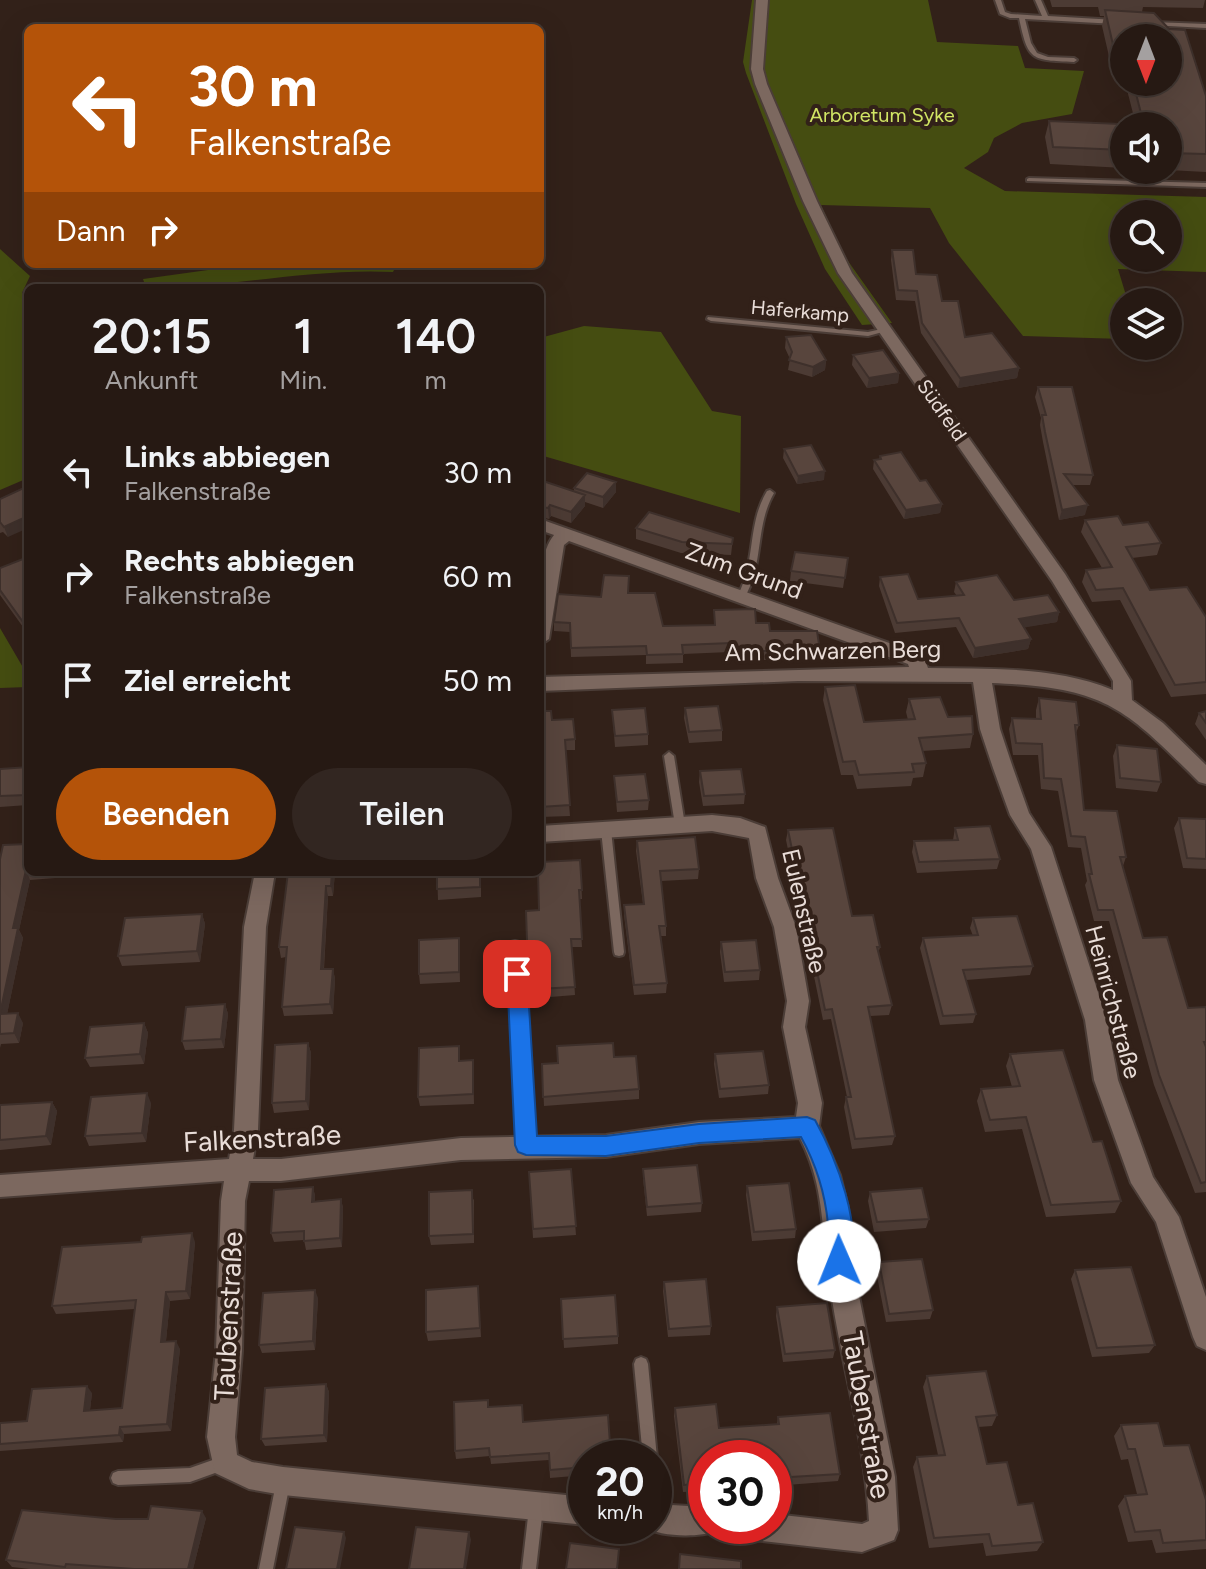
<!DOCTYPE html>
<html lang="de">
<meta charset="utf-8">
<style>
:root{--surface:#261913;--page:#322621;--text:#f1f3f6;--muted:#a4a0a0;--line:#423833;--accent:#b45309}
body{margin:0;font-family:Figtree,sans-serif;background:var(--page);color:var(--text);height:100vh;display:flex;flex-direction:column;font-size:30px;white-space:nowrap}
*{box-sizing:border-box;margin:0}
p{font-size:26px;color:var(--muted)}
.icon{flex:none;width:44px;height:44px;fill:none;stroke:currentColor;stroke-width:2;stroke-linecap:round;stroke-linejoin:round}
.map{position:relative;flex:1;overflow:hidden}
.panel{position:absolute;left:24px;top:284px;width:520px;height:592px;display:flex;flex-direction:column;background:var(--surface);border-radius:12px;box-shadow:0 8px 32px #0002,0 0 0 2px var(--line)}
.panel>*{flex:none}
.banner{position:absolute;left:24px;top:24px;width:520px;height:244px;border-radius:12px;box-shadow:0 8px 32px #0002,0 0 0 2px var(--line);background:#b45309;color:#fff;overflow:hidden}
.needle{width:52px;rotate:180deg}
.buttons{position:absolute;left:1110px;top:24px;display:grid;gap:16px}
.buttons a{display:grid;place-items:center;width:72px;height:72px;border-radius:50%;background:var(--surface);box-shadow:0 8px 32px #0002,0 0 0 2px var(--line);font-size:40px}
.speed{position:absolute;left:568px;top:1440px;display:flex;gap:16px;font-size:40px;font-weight:700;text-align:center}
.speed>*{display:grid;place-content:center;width:104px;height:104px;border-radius:50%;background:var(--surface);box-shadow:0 8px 32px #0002,0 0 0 2px var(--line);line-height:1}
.speed small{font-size:20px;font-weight:400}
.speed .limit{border:12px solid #d22;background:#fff;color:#111}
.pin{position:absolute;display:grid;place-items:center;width:68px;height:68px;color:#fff;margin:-34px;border-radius:16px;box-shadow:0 4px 12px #0006}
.me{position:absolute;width:88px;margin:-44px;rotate:359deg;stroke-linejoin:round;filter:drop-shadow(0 0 6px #0008)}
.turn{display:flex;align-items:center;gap:28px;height:168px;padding:0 32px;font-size:36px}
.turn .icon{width:104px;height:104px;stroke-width:2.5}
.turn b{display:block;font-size:56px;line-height:68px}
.then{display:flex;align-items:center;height:76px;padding:0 32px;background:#0003;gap:16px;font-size:30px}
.eta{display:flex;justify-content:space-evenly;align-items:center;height:136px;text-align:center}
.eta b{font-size:48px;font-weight:600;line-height:56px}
.button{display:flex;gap:16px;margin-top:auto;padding:16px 32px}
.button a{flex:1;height:92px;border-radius:48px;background:var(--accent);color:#fff;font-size:32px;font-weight:600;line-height:92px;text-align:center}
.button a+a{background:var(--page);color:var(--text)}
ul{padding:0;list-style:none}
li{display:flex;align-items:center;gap:24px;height:104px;padding:0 32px}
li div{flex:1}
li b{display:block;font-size:30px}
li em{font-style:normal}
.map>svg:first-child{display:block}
</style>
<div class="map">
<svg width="1206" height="1569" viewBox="0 0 1206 1569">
<rect width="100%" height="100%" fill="#322119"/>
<path fill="#454d11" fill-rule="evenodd" d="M752,0H928L937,42L1018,46L1025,68L1084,71L1072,114L1022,123L994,138L988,152L964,168L1005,191L1206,197V272L1118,269L1128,302H1124V339L1023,336L949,243L930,208L821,205L843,254L892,323L862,325L825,269L796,204L746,73L743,62ZM1124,214H1168V258H1124Z
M0,249L30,276L22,293L28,296V478L0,490Z
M198,264H397L393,272C310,268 229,288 146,288L143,279L208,270Z
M584,326L661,332L712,411L741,416L740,513L540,455V338Z
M0,628L28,676V687L0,688Z"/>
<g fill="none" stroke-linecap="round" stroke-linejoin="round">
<g stroke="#4b3d37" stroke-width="4">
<path id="lane" d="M995,0H1001L1005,12L1011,14L1042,16L1035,0H1041L1048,16L1116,20L1119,22L1116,24L1025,19L1031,43L1037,53L1048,57L1074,58L1077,60L1074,62C1031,60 1028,61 1019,18H1010L1000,14Z
M1152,22L1206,24V28L1150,25V23Z
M1029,178L1206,183V187L1027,181V179Z
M708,317L868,332L886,328L890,330L868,336L711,321L707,319Z
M770,490L774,493C755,526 764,564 745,597H739L738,595C756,561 747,524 767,491Z
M669,752L674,756L685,825L684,828H676L675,825L664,756Z
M606,826L610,827L611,830L624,952L623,955L619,956L615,955L614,952L601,830L602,827Z
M515,941L519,942L520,945L532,1145L530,1149L526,1150L522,1149L520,1145L510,945L511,942Z
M641,1357L646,1359L648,1364L657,1458L654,1463V1458H643L634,1364L636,1359Z
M224,1456L229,1458L231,1463L229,1468L190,1482L118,1485L113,1483L111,1478L113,1473L118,1471L190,1468Z
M283,1476L288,1478L290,1483L273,1569H259L276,1483L278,1478Z
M536,1501L541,1503L543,1508L536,1569H522L529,1508L531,1503Z"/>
</g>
<g stroke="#4b3d37" stroke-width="4">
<path id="street" d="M756,0H768L763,69L767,84L817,201L852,273L1065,574L1131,681L1132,700L1163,723L1206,765V784L1199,782C1122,705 1104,688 992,683L1000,729L1013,768L1029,813L1051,847L1107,1020L1118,1080L1153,1177L1179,1217L1206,1297V1350L1197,1346L1193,1337L1156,1222L1131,1183L1094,1080L1085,1020L1031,849L1010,815L993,768L980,729L973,682L798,681L540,691V677L909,667L908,664L569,541L564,545L549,639L540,645C540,617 535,557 554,535L540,530V519L923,655L928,668C989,669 1055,666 1113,690V681L1052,581L838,273L803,201L755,84L751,69Z
M712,815L740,818L765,827L778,878L796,927L809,1001L805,1027L822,1103L819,1126L840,1175L848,1208L852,1261L895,1477L898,1530L894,1540L862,1552L754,1540L744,1536L740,1526H774V1514L862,1524L869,1521C865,1433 836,1349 827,1262C821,1216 822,1181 800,1138L699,1144L606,1157L461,1160L281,1181H249L245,1201L242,1351L235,1437L237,1455L252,1462L283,1467L586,1497V1525L283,1495L249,1489L215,1473L207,1437L216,1351L221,1201L224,1181L0,1197V1175L229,1159L234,1130L244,927L255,872H275L266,927L258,1130L253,1159H281L461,1138L606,1135L699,1122L796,1117L798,1103L783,1027L787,1001L774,927L756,878L749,838L712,831L540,842V826Z
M654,1504L706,1507V1526H718L716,1531C698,1538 659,1537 643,1526H654Z"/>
</g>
<use href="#lane" fill="#7c685f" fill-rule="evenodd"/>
<use href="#street" fill="#7c685f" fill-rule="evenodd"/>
</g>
<path fill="#4c3b34" d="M1050,0H1205L1203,8L1143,7L1142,12L1206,96V172L1168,170V126H1124V168L1050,164L1045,137L1049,121L1136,125L1125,82H1168L1124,38V77L1121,65H1111L1102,26L1104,16H1100L1098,7H1052Z
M892,250L942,301L965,337L1019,368L1017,378L958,388L921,333L915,301L896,300L891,260Z
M786,337L826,360L825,370L812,377L788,370L790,359L785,348Z
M853,355L899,373L898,383L867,388L852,365Z
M1038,387L1093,475L1090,485H1073L1085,515L1059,520L1043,442L1040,425L1041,418L1035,397Z
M784,449L824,480L797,484L783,458Z
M880,456L942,504L940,513L904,519L873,469L874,460L879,459Z
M540,480L574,492V488L616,492L603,508L585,502V506L571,523L551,516L549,519L540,517Z
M0,499L8,537L3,532L0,533Z
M1085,520L1123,525L1161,543L1157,555L1132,558L1150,590L1206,617V694L1171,697L1120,600L1092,602L1082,582L1086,570L1102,568L1081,532Z
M636,528L733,538L731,555L681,553L636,539Z
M28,557V634L0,595V568Z
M848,558L843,588L790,581L791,571Z
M880,577L918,599L957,596L954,592L956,582L1059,612L1057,622L1024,627L1031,639L1028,649L973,658L956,627L895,633L879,586Z
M628,593L663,626L714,625V610L756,623L770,631L820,651L818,660H730V652L683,654V663L646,664V655L571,657L570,632L554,631V622L601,597Z
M825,687L864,722L908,720L906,712L909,699L948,717L973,734L970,748L922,751L926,763L923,777L913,778L911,786L857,789L853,775H841L823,700Z
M1039,698L1079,725L1076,733L1084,810L1126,857L1123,866L1143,938L1188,1008L1206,1007V1192L1195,1193L1154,1085L1109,921H1094L1085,885L1087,881L1081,848L1068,847L1058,791L1041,789L1038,755H1013L1009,729L1012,718L1036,719V710Z
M685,708L722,730V741L689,743L684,718Z
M612,710L648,734V745L615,747Z
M540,711L575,739V750H565L570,816L540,817Z
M1206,711V740L1195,724L1199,713Z
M1117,745L1161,782L1157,792L1116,788L1113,756Z
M28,767V805L0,807V769Z
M700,771L745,794L744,804L703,806L699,782Z
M614,776L649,800L648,810L617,812Z
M1179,818L1206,819V869L1183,868L1174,828Z
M955,828L1000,859L997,869L917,873L912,852L914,841L953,840Z
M788,830L852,916L880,947L878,954L892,1005L889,1015L870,1016L895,1136L892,1145L852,1149L844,1107L846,1097H847L831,1019L823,1020L786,840Z
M637,841L699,869L698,879L661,881L666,926V936H661L667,983L666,993L634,995L624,915V905L643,904L636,851Z
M28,844V872H56L55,878L30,880L19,930L23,938L7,1014L23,1023L19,1043L1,1044L0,1048V859Z
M580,860L582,899H579L582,947H572L575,995L538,998L535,949H527L526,911L539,910Z
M131,872H160L132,874Z
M288,872H335L333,896H328L324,969H333L335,979L333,1014L284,1016L282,1007L286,957L281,958L279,947Z
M437,872H481V897L438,900Z
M202,914L205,924L200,962L122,966L118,956Z
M973,918L1033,966L1030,975L966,980L976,1014L973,1023L940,1025L920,948L923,938L973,936L970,928Z
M459,938L460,982L420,984L419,974Z
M721,942L760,970L759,980L724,982L720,952Z
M225,1004L228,1014L224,1048L185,1050L182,1041Z
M144,1023L148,1033L144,1064L90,1067L85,1058Z
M308,1043L311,1053L309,1110L274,1113L272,1103Z
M459,1046L460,1061L473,1060L474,1104L420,1106L418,1097Z
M715,1054L769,1085L768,1094L719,1098L714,1064Z
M1010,1054L1093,1142L1121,1201L1115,1213L1046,1217L1022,1129L985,1132L977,1101L981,1089L1012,1087L1006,1066Z
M614,1057L639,1089V1099L544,1106L542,1064Z
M52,1102L57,1111L51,1145L0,1150V1105Z
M151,1103L146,1142L89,1146L85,1136Z
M571,1169L576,1235L533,1238L529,1172Z
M643,1169L702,1203L701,1212L647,1216L643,1178Z
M747,1186L796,1229L795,1238L752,1241L746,1195Z
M313,1187L315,1196V1201L341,1199L343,1208L342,1247L306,1250L304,1240L274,1242L271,1233Z
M870,1192L929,1219L926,1228L874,1232L868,1201Z
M474,1199V1243L431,1245L429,1236Z
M195,1242L190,1299L170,1301L166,1341L180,1349L171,1431L124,1434L123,1442L0,1451V1423L27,1421L92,1393L90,1410L122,1408L135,1309L56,1314L52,1306Z
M879,1262L933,1310L930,1319L886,1322L876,1271Z
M1075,1270L1155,1345L1149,1353L1092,1357L1071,1279Z
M664,1282L711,1326L710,1335L668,1337L663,1291Z
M478,1286L481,1337L428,1341L426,1332Z
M318,1298L315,1350L262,1353L259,1345Z
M561,1299L618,1336V1344L564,1348Z
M777,1307L835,1350L833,1358L783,1362L776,1316Z
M927,1376L997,1415L992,1426L978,1427L987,1464L1018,1505L1043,1542L1037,1551L986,1556L983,1543L929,1548L913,1467L917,1457L938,1455L923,1387Z
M326,1384L329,1392L327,1442L265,1446L261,1439Z
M489,1407L523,1422L586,1458V1475L550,1478L549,1460L491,1464L490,1456L456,1459L455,1451Z
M675,1408L719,1428L777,1424L778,1417L840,1474L838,1481L774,1486V1458H706V1491L683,1492L674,1416Z
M1121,1425L1164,1446L1206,1500V1549L1156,1553L1152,1540L1128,1542L1118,1506L1125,1496L1137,1494L1128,1459L1121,1460L1114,1436Z
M206,1518L193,1569H30L12,1567L6,1560L116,1519Z"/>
<path fill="#3e302b" d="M826,360L825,370L812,377L813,367Z
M1019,368L1017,378L958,388L960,378Z
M899,373L898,383L867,388L869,378Z
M825,471L824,480L797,484L798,476Z
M616,482V492L603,508V497Z
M585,495V506L571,523V512Z
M942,504L940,513L904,519L906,510Z
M550,505L551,516L549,519L548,508Z
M1088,505L1085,515L1059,520L1062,510Z
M28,516V528L8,537L4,527Z
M1059,612L1057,622L1016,629L1019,619Z
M1031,639L1028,649L973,658L975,648Z
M26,870L30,880L19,930L23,938L5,1024L0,1014L13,928Z
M332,872H335L333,896L331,886Z
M326,886L328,896L323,979L321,969Z
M202,914L205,924L200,962L197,951Z
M333,969L335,979L333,1014L330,1004Z
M225,1004L228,1014L224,1048L221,1039Z
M18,1013L23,1023L19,1043L14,1033Z
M144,1023L148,1033L144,1064L140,1054Z
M308,1043L311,1053L309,1110L306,1101Z
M147,1093L151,1103L146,1142L142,1133Z
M52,1102L57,1111L51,1145L46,1136Z
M313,1187L315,1196V1211L312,1202Z
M341,1199L343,1208L342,1247L340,1238Z
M192,1233L195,1242L190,1299L186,1291Z
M315,1290L318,1298L315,1350L313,1341Z
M166,1292L170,1301L165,1350L161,1342Z
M176,1341L180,1349L171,1431L167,1424Z
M326,1384L329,1392L327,1442L324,1435Z
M87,1386L92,1393L89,1418L84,1411Z
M120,1427L124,1434L123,1442L119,1435Z
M202,1511L206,1518L193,1569H188Z
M344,1532L346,1538L340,1569H337Z
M469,1532L471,1540L466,1569H464Z"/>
<path fill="#58453d" stroke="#3e302b" stroke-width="2" d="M1105,10L1154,13L1169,29L1185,30L1206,96V154L1168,153V126H1124V150L1053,147L1049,121L1144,125L1133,82H1168V38H1124V49H1114Z
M892,250H913L916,274L937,275L942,301H958L965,337L992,333L1019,368L960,378L922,323L917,291L898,290Z
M811,335L826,360L813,367L789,360L792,352L786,337Z
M883,350L899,373L869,378L853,355Z
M1038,387H1072L1093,475L1064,474L1088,505L1062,510L1045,432L1042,415H1046Z
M811,445L825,471L798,476L784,449Z
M901,452L920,481L926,480L942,504L906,510L874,460L881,459L880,456Z
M587,473L616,482L603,497L574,488Z
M540,480L585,495L571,512L550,505L548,508L540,507Z
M28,486V516L4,527L0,522V499Z
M649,512L733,538L732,544L682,542L636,528Z
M1118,516L1123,525L1148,522L1161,543L1126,547L1150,590L1187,587L1206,617V682L1175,685L1123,588L1096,590L1086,570L1112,567L1085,520Z
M795,552L848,558L845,578L791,571Z
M28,557V626L23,622L0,590V568Z
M908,574L918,599L964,595L956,582L997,575L1014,600L1048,595L1059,612L1019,619L1031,639L975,648L959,618L897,623L880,577Z
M604,575L629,576L628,593H655L663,626L715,625L714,610L755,609L756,623H769L770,631H817L820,651H731V643L682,645L683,654L647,655L646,646L571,648L570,623L554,622L558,594L601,597Z
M855,685L864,722L915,719L909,699L940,697L948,717L972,716L973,734L919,738L926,763L912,764L914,772L859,775L855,761L843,762L825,687Z
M1039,698L1076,702L1079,725H1075L1084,810L1117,811L1126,857H1120L1143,938L1167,937L1188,1008L1206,1007V1042H1204L1206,1047V1182L1201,1183L1159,1075L1113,910H1098L1089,874H1092L1085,837L1071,836L1061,779L1044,778L1042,744L1016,743L1012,718L1041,719Z
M718,706L722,730L689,732L685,708Z
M645,708L648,734L615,736L612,710Z
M540,711H551L552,720L573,719L575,739L565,740L570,805L540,807Z
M1206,711V723L1199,713Z
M1117,745L1157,749L1161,782L1120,778Z
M28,767V788L27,795L0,796V769Z
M741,769L745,794L704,796L700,771Z
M645,774L649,800L617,802L614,776Z
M1179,818L1206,819V859L1187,858Z
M990,826L1000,859L919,862L914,841L958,840L955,828Z
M833,828L852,916L873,915L880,947H877L892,1005L868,1007L895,1136L855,1139L846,1097H851L832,1009L825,1010L788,830Z
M695,837L699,869L660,871L666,926H659L667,983L634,985L624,905L644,904L637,841Z
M28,844V870H26L13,928H18L0,1014L18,1013L14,1033L0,1034V859L3,845Z
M580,860L582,890H579L582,939H571L575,987L537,989L535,941H527L526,911L539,910L538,872H540V862Z
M288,872H332L331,886H326L321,969H333L330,1004L282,1007L287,947H279Z
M437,872H480V887L437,889Z
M202,914L197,951L118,956L125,918Z
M1017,916L1033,966L963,970L976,1014L943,1016L923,938L978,935L973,918Z
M459,938V972L419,974V940Z
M756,940L760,970L725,972L721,942Z
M225,1004L221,1039L182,1041L186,1007Z
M144,1023L140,1054L85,1058L90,1027Z
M308,1043L306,1101L272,1103L275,1045Z
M613,1043L614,1057L636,1056L639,1089L543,1097L542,1064L558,1063L557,1046Z
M459,1046V1061L473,1060V1094L418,1097L419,1048Z
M1063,1050L1093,1142L1102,1141L1121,1201L1051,1205L1026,1117L990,1120L981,1089L1020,1086L1010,1054Z
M763,1051L769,1085L720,1089L715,1054Z
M147,1093L142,1133L85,1136L91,1097Z
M52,1102L46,1136L0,1140V1105Z
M697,1165L702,1203L647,1207L643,1169Z
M571,1169L576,1226L533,1229L529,1172Z
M789,1183L796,1229L754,1232L747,1186Z
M313,1187L312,1202L341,1199L340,1238L304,1241V1231L271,1233L274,1190Z
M922,1188L929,1219L877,1222L870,1192Z
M472,1190L473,1234L429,1236V1192Z
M192,1233L186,1291L166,1292L161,1342L176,1341L167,1424L120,1427L119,1435L0,1444V1423L27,1421L32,1389L87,1386L84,1411L122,1408L136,1300L52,1306L62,1247L141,1242L142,1237Z
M922,1259L933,1310L889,1314L879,1262Z
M1131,1267L1155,1345L1097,1348L1075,1270Z
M706,1279L711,1326L669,1329L664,1282Z
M478,1286L480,1328L426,1332V1290Z
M315,1290L313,1341L259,1345L263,1293Z
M615,1295L618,1336L563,1339L561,1299Z
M827,1303L835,1350L785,1354L777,1307Z
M986,1371L997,1415L976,1417L987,1464L1007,1462L1018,1505L1033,1503L1043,1542L992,1546L989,1534L934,1538L917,1457L945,1455L927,1376Z
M326,1384L324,1435L261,1439L265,1388Z
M488,1400V1407L522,1405L523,1422L608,1415L611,1458H586V1467L550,1470L549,1453L490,1457L489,1448L455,1451L454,1402Z
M716,1404L719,1428L779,1424L778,1417L830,1413L840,1474L774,1478V1458H706V1483L684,1485L675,1408Z
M1158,1423L1164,1446L1189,1445L1206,1500V1540L1163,1543L1160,1530L1135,1532L1125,1496L1147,1494L1135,1449H1128L1121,1425Z
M151,1506L202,1511L188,1569H134L66,1564L65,1567L6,1560L22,1510L116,1519H148Z
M295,1527L344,1532L337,1569H286Z
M416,1527L469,1532L464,1569H409Z
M570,1543L619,1549L617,1569H566Z
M680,1554L741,1561V1569H679Z"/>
<path fill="#1a73e8" stroke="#114b97" stroke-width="2" d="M517,966L524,968L527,974L537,1136H606L699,1124L807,1117L815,1120C835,1156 865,1229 848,1269L839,1272L831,1269C825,1255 830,1239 828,1224C825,1193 816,1164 801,1137L699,1143L606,1156L526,1155L518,1152L515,1145L507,974L510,968Z"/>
<g text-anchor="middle" stroke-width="8" stroke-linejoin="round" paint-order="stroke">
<g font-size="20" fill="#d1e564" stroke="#322119">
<text x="882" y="122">Arboretum Syke</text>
</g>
<g font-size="20" fill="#e9ddd8" stroke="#322119">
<text transform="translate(800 311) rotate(5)" y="7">Haferkamp</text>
<text transform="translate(942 410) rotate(55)" y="7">Südfeld</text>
</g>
<g font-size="24" fill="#e9ddd8" stroke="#322119">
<text transform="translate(744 571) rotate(20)" y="8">Zum Grund</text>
<text transform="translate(833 651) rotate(-1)" y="8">Am Schwarzen Berg</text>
<text transform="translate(804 911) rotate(77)" y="8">Eulenstraße</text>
<text transform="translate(1113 1002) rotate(75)" y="8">Heinrichstraße</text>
</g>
<g font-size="28" fill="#e9ddd8" stroke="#322119">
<text transform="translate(262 1138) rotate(-3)" y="10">Falkenstraße</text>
<text transform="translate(228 1316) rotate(-87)" y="10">Taubenstraße</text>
<text transform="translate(867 1415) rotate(80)" y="10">Taubenstraße</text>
</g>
</g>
</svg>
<div class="buttons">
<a><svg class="needle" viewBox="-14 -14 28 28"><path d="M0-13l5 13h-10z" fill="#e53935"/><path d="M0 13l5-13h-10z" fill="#a4a0a0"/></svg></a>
<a><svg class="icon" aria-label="sound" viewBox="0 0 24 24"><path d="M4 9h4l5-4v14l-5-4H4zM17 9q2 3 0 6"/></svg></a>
<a><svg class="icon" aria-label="search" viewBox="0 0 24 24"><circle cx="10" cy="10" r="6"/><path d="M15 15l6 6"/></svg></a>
<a><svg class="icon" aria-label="layers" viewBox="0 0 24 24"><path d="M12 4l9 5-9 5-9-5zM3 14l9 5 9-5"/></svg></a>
</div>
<div class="speed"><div>20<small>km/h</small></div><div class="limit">30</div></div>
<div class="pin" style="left:517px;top:974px;background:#d93025"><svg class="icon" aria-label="arrive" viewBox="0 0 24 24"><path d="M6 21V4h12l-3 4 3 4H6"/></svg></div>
<svg class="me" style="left:839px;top:1261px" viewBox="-20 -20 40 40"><circle r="19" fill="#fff"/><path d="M0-13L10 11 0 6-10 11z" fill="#1a73e8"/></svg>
<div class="banner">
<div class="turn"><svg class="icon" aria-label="left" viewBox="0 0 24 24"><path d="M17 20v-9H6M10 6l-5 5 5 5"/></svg><div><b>30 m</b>Falkenstraße</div></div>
<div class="then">Dann<svg class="icon" aria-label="right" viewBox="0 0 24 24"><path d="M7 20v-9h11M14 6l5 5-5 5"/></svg></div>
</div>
<section class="panel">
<div class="eta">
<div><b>20:15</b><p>Ankunft</p></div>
<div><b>1</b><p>Min.</p></div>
<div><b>140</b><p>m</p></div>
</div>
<ul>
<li><svg class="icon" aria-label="left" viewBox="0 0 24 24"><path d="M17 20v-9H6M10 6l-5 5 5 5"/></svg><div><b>Links abbiegen</b><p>Falkenstraße</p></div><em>30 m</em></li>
<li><svg class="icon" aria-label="right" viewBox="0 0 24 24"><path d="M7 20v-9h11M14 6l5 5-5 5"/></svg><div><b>Rechts abbiegen</b><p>Falkenstraße</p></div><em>60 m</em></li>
<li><svg class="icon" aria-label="arrive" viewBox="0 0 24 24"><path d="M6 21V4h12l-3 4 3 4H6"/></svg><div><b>Ziel erreicht</b></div><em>50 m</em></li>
</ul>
<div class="button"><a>Beenden</a><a>Teilen</a></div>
</section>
</div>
